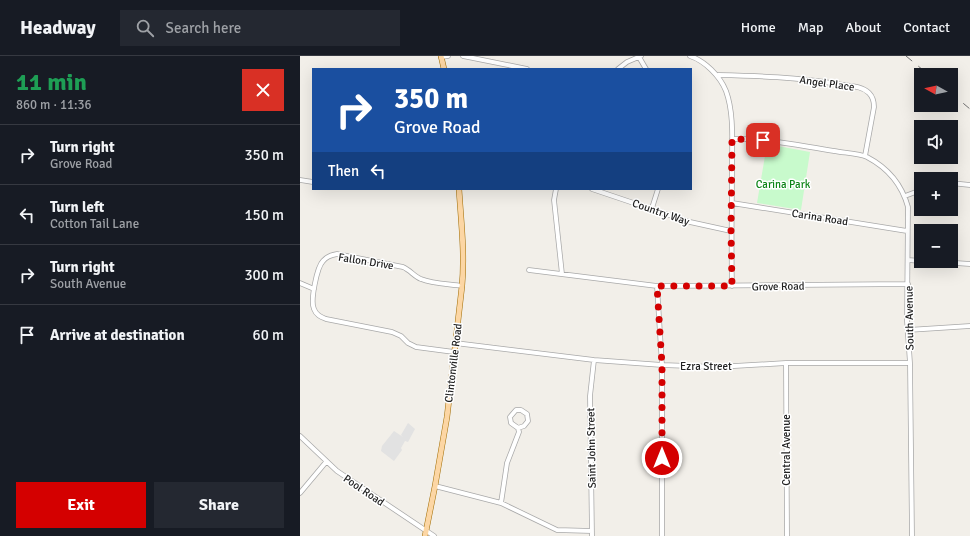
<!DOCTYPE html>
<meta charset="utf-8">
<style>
:root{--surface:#171b24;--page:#242831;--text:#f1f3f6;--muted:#9ea1a6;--line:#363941;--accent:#d40000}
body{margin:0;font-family:Signika,sans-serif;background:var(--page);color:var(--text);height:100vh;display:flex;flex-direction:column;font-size:15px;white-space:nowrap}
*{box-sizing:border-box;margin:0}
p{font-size:13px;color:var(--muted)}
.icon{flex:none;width:22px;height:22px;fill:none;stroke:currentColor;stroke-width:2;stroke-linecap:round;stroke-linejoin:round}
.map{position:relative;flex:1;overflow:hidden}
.sheet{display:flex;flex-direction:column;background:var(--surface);width:300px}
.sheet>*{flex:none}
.hud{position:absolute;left:12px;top:12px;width:380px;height:122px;border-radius:0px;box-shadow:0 4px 16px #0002;background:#1a4fa0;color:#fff;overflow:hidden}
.needle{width:26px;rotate:278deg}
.controls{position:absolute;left:614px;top:12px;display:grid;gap:8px}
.controls a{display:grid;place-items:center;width:44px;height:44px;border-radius:0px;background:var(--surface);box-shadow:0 4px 16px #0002;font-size:20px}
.pin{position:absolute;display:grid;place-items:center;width:34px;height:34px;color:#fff;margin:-17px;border-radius:8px;box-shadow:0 2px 6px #0006}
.me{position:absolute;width:44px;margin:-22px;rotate:0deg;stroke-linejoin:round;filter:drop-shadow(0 0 3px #0008)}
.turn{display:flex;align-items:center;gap:14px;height:84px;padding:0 16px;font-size:18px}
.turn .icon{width:52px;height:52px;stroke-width:2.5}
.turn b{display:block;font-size:28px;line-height:34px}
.then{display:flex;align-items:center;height:38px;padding:0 16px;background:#0003;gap:8px;font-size:15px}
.round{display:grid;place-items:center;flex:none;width:42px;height:42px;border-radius:0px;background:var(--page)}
.headline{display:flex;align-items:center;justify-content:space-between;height:68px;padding:0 16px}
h1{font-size:24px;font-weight:700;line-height:30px;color:#1e9e55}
.cta{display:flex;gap:8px;margin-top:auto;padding:8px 16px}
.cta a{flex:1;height:46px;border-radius:0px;background:var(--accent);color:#fff;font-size:16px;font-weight:700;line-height:46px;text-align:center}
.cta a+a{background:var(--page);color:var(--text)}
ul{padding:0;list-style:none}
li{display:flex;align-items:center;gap:12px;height:60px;padding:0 16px;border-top:1px solid var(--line)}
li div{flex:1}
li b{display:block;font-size:15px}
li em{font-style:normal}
header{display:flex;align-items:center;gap:24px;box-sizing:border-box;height:56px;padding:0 20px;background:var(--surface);border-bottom:1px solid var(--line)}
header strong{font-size:19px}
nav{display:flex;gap:22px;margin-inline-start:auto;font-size:14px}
.search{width:280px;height:36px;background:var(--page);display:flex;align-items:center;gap:10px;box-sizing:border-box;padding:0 14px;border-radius:0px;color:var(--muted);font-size:15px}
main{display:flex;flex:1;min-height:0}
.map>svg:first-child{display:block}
</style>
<header>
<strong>Headway</strong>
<div class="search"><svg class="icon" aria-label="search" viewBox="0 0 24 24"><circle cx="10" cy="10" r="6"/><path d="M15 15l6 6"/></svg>Search here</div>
<nav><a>Home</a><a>Map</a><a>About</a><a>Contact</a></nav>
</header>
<main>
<section class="sheet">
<div class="headline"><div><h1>11 min</h1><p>860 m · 11:36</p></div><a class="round" style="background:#d93025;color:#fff"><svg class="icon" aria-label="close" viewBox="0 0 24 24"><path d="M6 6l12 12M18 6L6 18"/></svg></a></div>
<ul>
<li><svg class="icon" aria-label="right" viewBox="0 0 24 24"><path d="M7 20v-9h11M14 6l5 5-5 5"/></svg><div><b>Turn right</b><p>Grove Road</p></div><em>350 m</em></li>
<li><svg class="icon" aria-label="left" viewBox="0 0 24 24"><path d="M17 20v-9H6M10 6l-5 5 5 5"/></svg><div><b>Turn left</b><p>Cotton Tail Lane</p></div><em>150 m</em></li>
<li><svg class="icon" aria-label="right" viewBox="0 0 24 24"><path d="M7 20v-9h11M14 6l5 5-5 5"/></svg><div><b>Turn right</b><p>South Avenue</p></div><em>300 m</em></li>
<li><svg class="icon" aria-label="arrive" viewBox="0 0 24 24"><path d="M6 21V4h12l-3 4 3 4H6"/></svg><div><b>Arrive at destination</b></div><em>60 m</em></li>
</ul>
<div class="cta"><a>Exit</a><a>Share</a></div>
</section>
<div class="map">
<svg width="670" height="480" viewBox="0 0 670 480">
<rect width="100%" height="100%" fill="#f2efe9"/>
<path fill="#c8facc" d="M467,88L510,96L501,154L457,147Z"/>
<path fill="#e2e2e2" d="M108,367L115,373L108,386L105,385L101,392L102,394L94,405L81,395L82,390L94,375L103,381L101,379Z"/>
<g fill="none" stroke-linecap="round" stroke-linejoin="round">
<g stroke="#a9a9a9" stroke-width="5.5">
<path id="minor" d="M163,0L227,13
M390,0C405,5 420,20 426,35C434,57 432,84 432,108C432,149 431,189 432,230
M141,1L148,0
M339,1L346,13
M318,13L327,6L341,0
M418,19C458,20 497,21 537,28C547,30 561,29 569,37C573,41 574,47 574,51L565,100
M432,83C467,82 500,90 534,95C544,97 558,97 567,101C588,112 602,129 608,151L607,265L610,307L612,480
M0,124L13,126
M651,127L670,129
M256,133L254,144L262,218
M292,133L390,166L431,175
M605,140L621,134
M432,147L607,175
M352,152L358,133
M608,204L621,205
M627,205L670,208
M229,214L357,230L608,228
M0,227L14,233
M357,230L362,309V480
M608,274L670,270
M155,287L294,304L362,309L417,311L486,307H610
M154,296L116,291L108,287L101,280L92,276L26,263C21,261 16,259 14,253C10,245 17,211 23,205C26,201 31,199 37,198L103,211C110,214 115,221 121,223C133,228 149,228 162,230
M486,307L487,480
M0,380L37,415L134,480
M135,430L201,447L257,474L292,475
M0,437L26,406
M201,447L207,407L219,376L218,372L211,367L210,361L216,354H221L227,358L228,365L224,370L218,372
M292,480L290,340L294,304"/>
</g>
<g stroke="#a06b00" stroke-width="6">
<path id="major" d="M141,0L144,13
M125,480L135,430L147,361L162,230C165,197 161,165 159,133"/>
</g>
<use href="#minor" stroke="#fff" stroke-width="4"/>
<use href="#major" stroke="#fcd6a4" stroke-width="5"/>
<path stroke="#707070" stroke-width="1" stroke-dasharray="8 8" stroke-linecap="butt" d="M606,0L629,19
M651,37L670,53"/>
</g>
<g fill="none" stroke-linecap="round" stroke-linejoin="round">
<path stroke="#d40000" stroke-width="7" stroke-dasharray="0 12.6" d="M362,402V309L357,230H432L431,175L432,83L463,84"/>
</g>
<g text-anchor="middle" stroke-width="3" stroke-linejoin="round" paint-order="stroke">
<g font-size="11" fill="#222" stroke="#fff">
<text transform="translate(527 27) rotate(8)" y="4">Angel Place</text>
<text transform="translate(361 156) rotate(19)" y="4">Country Way</text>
<text transform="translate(520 161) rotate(9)" y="4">Carina Road</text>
<text transform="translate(66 205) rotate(9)" y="4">Fallon Drive</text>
<text transform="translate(478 230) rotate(-1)" y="4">Grove Road</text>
<text transform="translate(609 262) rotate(-91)" y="4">South Avenue</text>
<text transform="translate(153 307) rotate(-83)" y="4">Clintonville Road</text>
<text x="406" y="314">Ezra Street</text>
<text transform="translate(291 392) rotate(-91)" y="4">Saint John Street</text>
<text transform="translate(486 394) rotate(-90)" y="4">Central Avenue</text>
<text transform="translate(64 434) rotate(34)" y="4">Pool Road</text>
</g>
<g font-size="11" fill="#0c8416" stroke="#fff">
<text x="483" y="132">Carina Park</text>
</g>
</g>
</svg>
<div class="controls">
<a><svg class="needle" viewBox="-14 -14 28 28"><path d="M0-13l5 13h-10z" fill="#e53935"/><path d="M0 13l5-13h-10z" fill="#9ea1a6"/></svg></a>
<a><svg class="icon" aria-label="sound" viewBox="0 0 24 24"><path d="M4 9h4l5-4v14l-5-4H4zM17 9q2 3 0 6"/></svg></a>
<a>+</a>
<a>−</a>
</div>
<div class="pin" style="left:463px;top:84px;background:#d93025"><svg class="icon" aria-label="arrive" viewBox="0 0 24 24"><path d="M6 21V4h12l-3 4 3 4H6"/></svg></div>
<svg class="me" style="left:362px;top:402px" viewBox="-20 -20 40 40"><circle r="17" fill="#d40000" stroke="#fff" stroke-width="3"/><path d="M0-11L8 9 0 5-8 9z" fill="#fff"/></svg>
<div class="hud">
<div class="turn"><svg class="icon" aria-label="right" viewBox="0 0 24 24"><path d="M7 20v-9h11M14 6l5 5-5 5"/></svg><div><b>350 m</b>Grove Road</div></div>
<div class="then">Then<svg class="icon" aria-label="left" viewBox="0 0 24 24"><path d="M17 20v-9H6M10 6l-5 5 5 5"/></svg></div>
</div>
</div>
</main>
